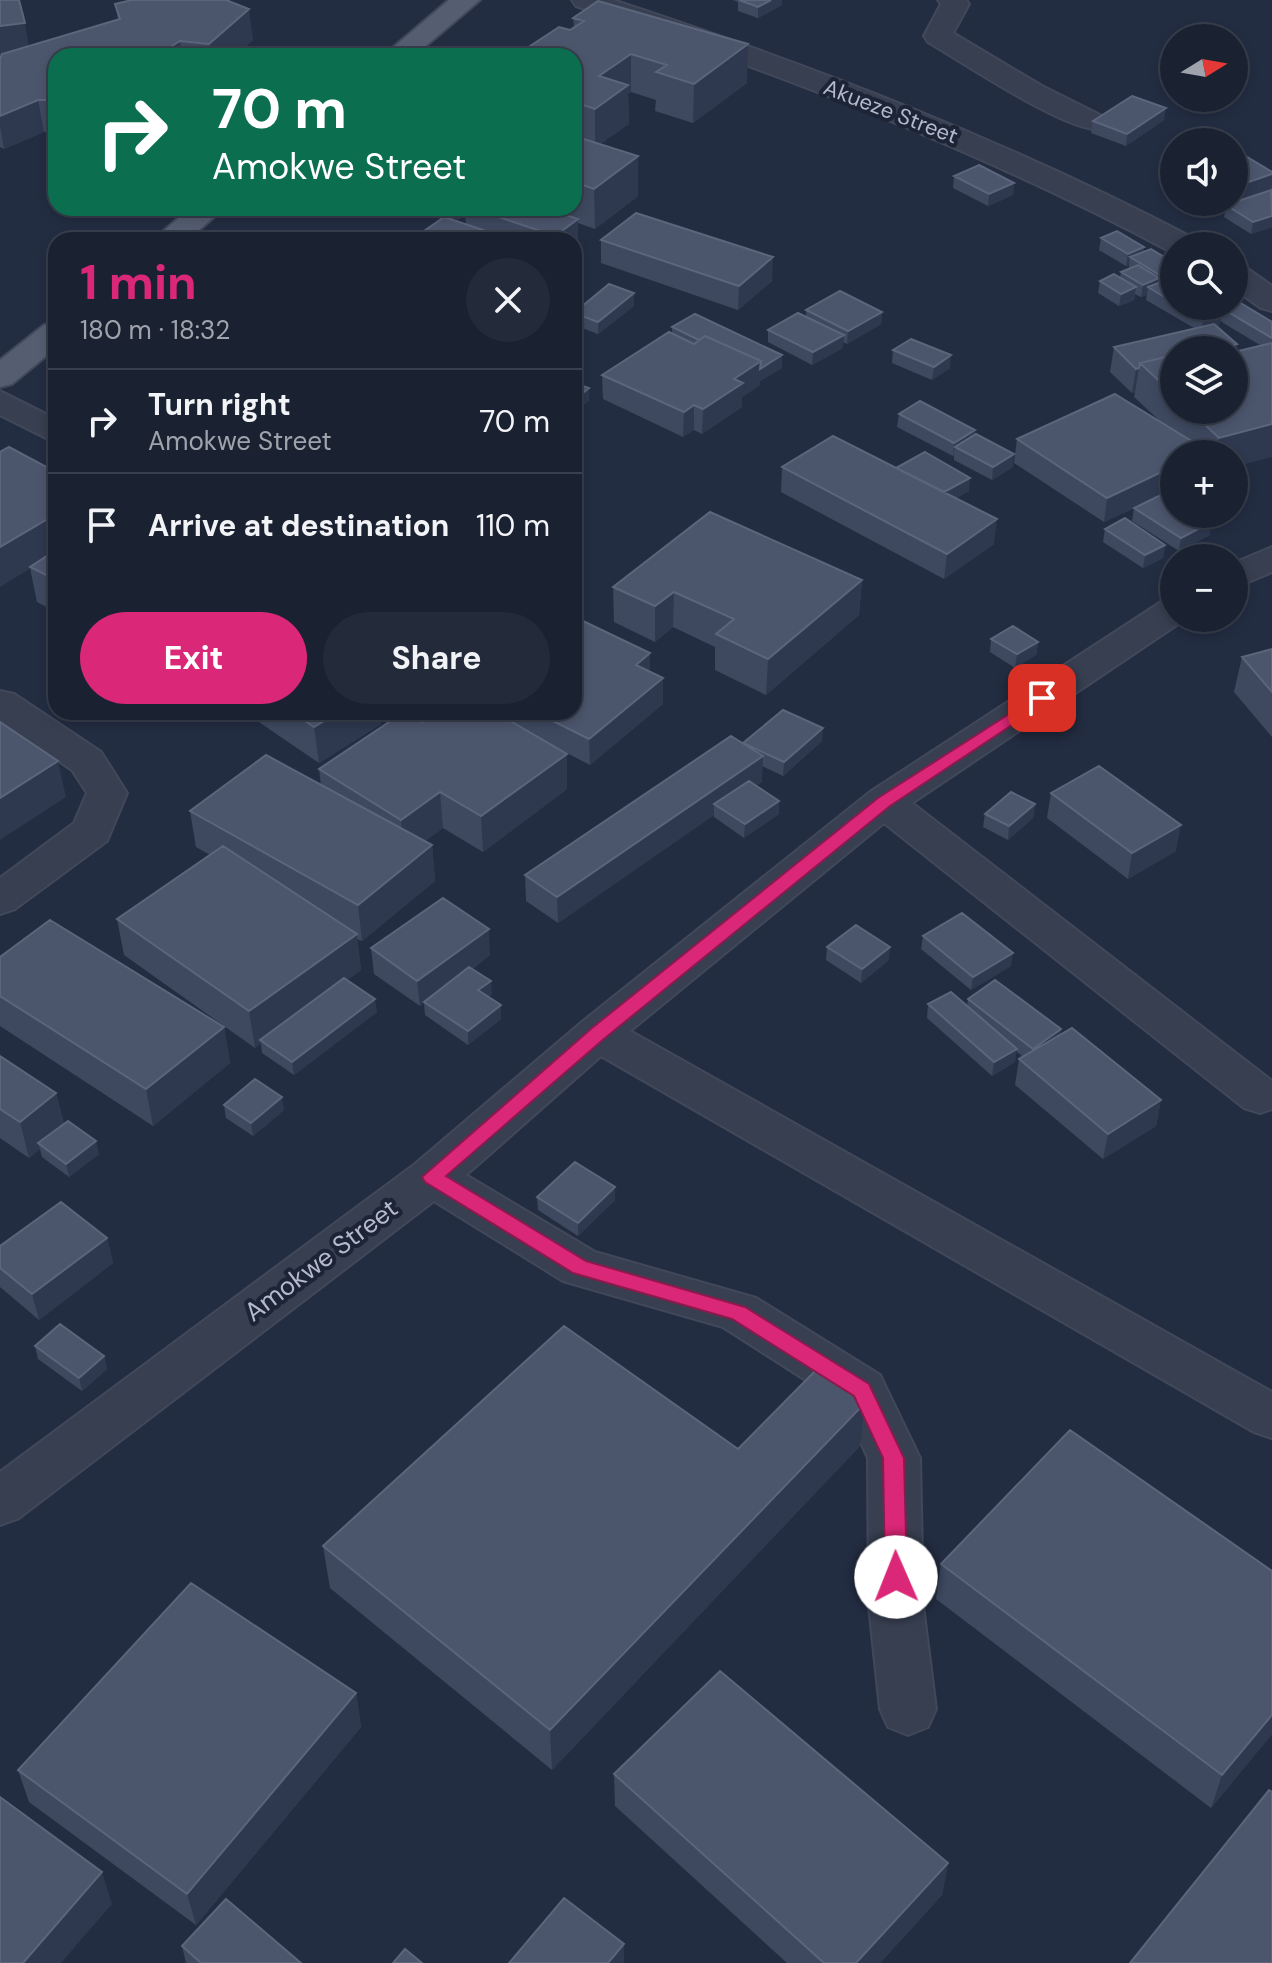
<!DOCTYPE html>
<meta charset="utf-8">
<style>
:root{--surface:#1a2232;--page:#232a3a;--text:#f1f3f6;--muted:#9fa4ac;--line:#383f4d;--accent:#db2777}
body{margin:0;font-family:"DM Sans",sans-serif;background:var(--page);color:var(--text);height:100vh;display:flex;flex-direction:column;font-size:30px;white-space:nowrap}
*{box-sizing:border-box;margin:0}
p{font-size:26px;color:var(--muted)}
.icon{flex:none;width:44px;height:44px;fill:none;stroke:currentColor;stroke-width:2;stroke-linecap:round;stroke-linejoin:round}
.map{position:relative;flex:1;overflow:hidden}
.side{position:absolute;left:48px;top:232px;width:534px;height:488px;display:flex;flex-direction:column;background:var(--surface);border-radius:24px;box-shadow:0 4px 12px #0003,0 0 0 2px var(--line)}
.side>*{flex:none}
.banner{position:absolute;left:48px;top:48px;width:534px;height:168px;border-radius:24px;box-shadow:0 4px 12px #0003,0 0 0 2px var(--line);background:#0b6e4f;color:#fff;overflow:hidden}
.needle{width:52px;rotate:79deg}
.fabs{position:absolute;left:1160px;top:24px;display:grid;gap:16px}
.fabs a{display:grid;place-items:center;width:88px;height:88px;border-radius:50%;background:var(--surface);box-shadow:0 4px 12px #0003,0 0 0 2px var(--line);font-size:40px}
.pin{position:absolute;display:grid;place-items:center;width:68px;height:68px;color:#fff;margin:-34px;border-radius:16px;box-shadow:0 4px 12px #0006}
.me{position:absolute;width:88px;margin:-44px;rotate:359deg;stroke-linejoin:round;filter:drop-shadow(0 0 6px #0008)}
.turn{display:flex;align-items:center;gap:28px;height:168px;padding:0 32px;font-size:36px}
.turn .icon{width:104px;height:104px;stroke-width:2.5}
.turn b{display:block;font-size:56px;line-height:68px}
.round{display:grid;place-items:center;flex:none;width:84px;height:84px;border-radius:42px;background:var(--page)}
.summary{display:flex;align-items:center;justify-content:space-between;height:136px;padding:0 32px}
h1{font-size:48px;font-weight:700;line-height:60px;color:var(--accent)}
.action{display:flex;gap:16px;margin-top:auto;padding:16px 32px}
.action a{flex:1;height:92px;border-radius:48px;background:var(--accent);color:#fff;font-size:32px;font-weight:700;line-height:92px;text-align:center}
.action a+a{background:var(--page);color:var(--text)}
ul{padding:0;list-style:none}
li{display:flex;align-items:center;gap:24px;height:104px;padding:0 32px;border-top:2px solid var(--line)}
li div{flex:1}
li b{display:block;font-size:30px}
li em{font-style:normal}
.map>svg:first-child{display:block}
</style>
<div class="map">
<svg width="1272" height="1963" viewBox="0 0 1272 1963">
<rect width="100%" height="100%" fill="#232d42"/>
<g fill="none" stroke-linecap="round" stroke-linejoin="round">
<g stroke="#41485a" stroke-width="4">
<path id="minor" d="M572,0H613C814,66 1008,141 1195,239L1200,246H1174L1173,253C982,151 782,74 576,6Z
M938,0H966L969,4L953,33L1042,86L1104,117L1109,123L1104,129C1073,137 961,61 928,42L924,36L941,4Z
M1234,264L1245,267L1272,286V311L1261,308L1234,289Z
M0,391L56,419V443L0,415Z
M1272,547V572L1234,588V563Z
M1174,599V618H1187L912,803L1272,1081V1109L1260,1113L1244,1108L884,823L630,1031L1272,1392V1438L1254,1432L601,1056L466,1175L595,1252L756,1298L880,1375L920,1458L923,1606L936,1709L928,1727L908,1735L888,1727L880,1709L869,1606L868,1458L843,1404L723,1327L563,1281L434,1201L19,1518L0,1525V1472L415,1164L582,1022L870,792L1161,602Z
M0,691L14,694L101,752L127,793L107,841L15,909L0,914V878L74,823L87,793L72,770L0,721Z"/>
</g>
<g stroke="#41485a" stroke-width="4">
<path id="major" d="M449,0H480L414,56H383Z
M190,208H224L188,240H153Z
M56,322V348L12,384L0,387V360L44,325Z"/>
</g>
<use href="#minor" fill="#373f51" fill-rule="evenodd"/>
<use href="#major" fill="#555e71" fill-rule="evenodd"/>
</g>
<path fill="#3e4960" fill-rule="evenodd" d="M733,0H782V5L758,18L738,11V2Z
M598,1L747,83L693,123L655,111L656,100L631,92L628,94L629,124L600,144L638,196L595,229L578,223V242L574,246V240H411L441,219L410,208H574V56L570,30L574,27L573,18ZM465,215L466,224L457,221Z
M115,4L253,40L235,56H56V132H44L4,149L0,147V59L29,46L118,19Z
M1164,120L1126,146L1091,133L1093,121Z
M1174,165V184L1171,182Z
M954,176L1014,183L1013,195L988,206L953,188Z
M1272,184V227L1251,234L1224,217L1225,212L1220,214L1202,202H1234Z
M1101,238L1144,247L1143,253L1174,263V306H1234L1272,322V457L1234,454H1174V488L1165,493L1210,535L1179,551L1132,521L1134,508L1157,497L1104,522L1014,463L1017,439L1161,422L1134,397L1135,392L1132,393L1110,372L1114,347L1194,328L1146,300L1147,295L1141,297L1135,294L1134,300L1119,306L1098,293L1100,281L1120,278L1121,272L1129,269V265L1126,266L1099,250ZM1220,321L1260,345L1236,351L1237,344L1217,327L1219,326ZM1174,350L1234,410H1174Z
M601,240L772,281L738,310L601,263Z
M634,306L598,334L574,325V312Z
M806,310L882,312L881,324L847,344L843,342V348L812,365L768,342V330L806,316Z
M672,327L782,355V368L760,381V385L742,397V407L702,434L694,430L683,437L603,399L602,375L672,334Z
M893,350L950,368L932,380L892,363Z
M899,414L975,430V435L1013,467L992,480L954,460V455L953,456L897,427Z
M0,452L56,580V612L37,602L30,568Z
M782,467L896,468L969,491L956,498L994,544L944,579L781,492Z
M1105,529L1165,545L1163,558L1143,568L1103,542Z
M862,580L859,615L766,695L715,670V647L673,627L655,642L614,622L613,587Z
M991,639L1038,642L1036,655L1015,668L990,652Z
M1272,649V737L1234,692L1242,657Z
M650,672L663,678V704L590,765L559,749L567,789L483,852L443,828L425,841L432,845L435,881L362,941L357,939L361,970L347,980L377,1012L294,1075L262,1053L261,1043L255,1048L124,955L117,919L210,855L196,847L190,811L321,785L319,769L422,722L437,712H574Z
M244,712H380L381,724L319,763Z
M822,741L783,776L762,766V782L756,786L779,801V814L744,838L714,817V815L558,923L526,901L525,875L743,744Z
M1051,793L1176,851L1128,879L1047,818Z
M1035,804L1033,818L1008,840L983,827L985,814Z
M923,936L1011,966L971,990L921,949Z
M827,947L889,960L861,983L826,960Z
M371,948L490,955L472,969L492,994L488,997L501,1019L468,1045L425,1015L424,1003L420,1006L374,974Z
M0,957L224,1027L230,1063L153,1126L0,1026Z
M968,999L1061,1029L1060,1035L1161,1100L1156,1126L1103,1159L1015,1085L1019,1059L1023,1057L1016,1051L1015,1062L992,1076L927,1018L928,1004L967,1006Z
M0,1056L56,1093L64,1124L99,1154L69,1177L42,1157L40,1149L29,1158L0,1138Z
M224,1105L284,1110L253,1136L226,1118Z
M615,1187V1200L578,1236L538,1210L537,1197Z
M107,1238L113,1263L39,1320L0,1287V1246Z
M35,1346L104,1356L107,1369L82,1391L38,1359Z
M860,1446L552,1770L330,1588L323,1546L738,1449Z
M941,1564L1272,1734L1211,1808L936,1599Z
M356,1693L361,1727L196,1925L29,1802L18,1770Z
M614,1774L948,1863L942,1895L880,1963H787L615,1806Z
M182,1946L301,1963H186Z"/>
<path fill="#2e384f" d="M771,0H782V5L758,18V7Z
M249,9L253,40L235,56H210L209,44Z
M25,23L30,54L0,58V26Z
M180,41L182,56H155Z
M748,44L747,83L693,123L694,84Z
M631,54V92L628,94L629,124L595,148V109L599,76Z
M38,100L44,132L4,149L0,126V116Z
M1166,108L1164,120L1126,146L1127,134Z
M638,156V196L595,229L594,189Z
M1272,174V184L1270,196L1226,205L1225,212L1220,214L1222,202H1234V187Z
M1014,183L1013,195L988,206L989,194Z
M457,208H465V215L454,223L453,211Z
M1272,216V227L1251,234L1253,222Z
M578,219V242L574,246V240H555V236Z
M1144,247L1142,259L1130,257L1129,265L1126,266L1128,254Z
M773,257L772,281L738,310L739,286Z
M1174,272V280L1170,278L1169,286L1161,289L1163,277Z
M1159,278L1157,291L1148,287L1147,295L1141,297L1143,285Z
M1136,287L1134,300L1119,306L1121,294Z
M634,293V306L598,334V322Z
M882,312L881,324L847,344L848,331Z
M1222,313L1219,326L1201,333L1203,320Z
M844,335L843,348L812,365L813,352Z
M1237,344L1234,360V350H1213Z
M782,355V368L760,381V385L742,397V407L702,434L703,409L734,379L761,361Z
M951,355L950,368L932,380L934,367Z
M1139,368L1135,392L1132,393L1136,369Z
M589,388V401L574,413V400Z
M694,405V430L683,437L684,412Z
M1272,424V457L1234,467V454H1216L1219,438Z
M975,430L974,442L955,447L953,456L954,443Z
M1014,454L1013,467L992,480L993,467Z
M1174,466V488L1104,522L1107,498Z
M970,478L969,491L938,508L939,496Z
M56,514V553L0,587V547Z
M997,519L994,544L944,579L947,554Z
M1212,522L1210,535L1179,551L1181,538Z
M1165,545L1163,558L1143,568L1145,555Z
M862,580L859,615L766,695L768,659Z
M674,592L673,627L655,642V606Z
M1038,642L1036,655L1015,668L1017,654Z
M650,653V678L636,665Z
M663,678V704L590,765L589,739Z
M339,712H380L381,724L319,763L314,727Z
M823,728L822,741L783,776L784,762Z
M567,754V789L483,852L481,816Z
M763,756L762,782L722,809L714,804V815L558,923L557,897Z
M58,761L66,797L0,840V798Z
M440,792L443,828L404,856L401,820Z
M779,801V814L744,838L745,824Z
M1035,804L1033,818L1008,840L1009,826Z
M1181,825L1176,851L1128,879L1132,853Z
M432,845L435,881L362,941L358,905Z
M489,929L490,955L420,1006L417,981Z
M357,934L361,970L263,1041L260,1040L261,1043L255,1048L249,1011Z
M890,947L889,960L861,983L862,969Z
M1013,953L1011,966L971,990L973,977Z
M491,981L492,994L479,1004L478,990Z
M375,999L377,1012L294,1075L292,1062Z
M501,1005V1019L468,1045V1031Z
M224,1027L230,1063L153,1126L146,1089Z
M1061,1029L1059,1042L1031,1062L1033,1049Z
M1017,1049L1015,1062L992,1076L994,1062Z
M56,1093L65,1129L38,1143L40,1149L29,1158L20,1122Z
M282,1097L284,1110L253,1136L251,1123Z
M1161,1100L1156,1126L1103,1159L1108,1134Z
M96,1141L99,1154L69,1177L66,1164Z
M615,1187V1200L578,1236V1223Z
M107,1238L113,1263L39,1320L32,1294Z
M104,1356L107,1369L82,1391L79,1378Z
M865,1403L860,1446L552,1770L550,1730Z
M356,1693L361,1727L196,1925L187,1894Z
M1272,1715V1734L1211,1808L1222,1775Z
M948,1863L942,1895L880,1963H856Z
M102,1872L112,1904L61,1963H23Z
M624,1944V1963H608Z"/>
<path fill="#4b556c" stroke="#5b657b" stroke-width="2" d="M0,0H19L25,23L0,26Z
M132,0H226L249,9L209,44L180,41L155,56H56V100H38L0,116V59L2,54L120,19L115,4Z
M739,0H771L758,7Z
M598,1L748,44L694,84L656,72L667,65L631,54L599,76L628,85L595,109L574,102V56H515L559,27L570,30L584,21L573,18Z
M1132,96L1166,108L1127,134L1093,121Z
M574,136L638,156L594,189L574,182Z
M1234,149L1272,172V174L1234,187Z
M979,165L1014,183L989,194L954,176Z
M1271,190L1272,216L1253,222L1226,205Z
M472,208H545L578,219L555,236Z
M636,213L773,257L739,286L601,240Z
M444,217L513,240H411Z
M1117,231L1144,247L1128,254L1101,238Z
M1151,249L1174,263V272L1163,277L1130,257Z
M1138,265L1159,278L1143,285L1121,272Z
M1114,274L1136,287L1121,294L1100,281Z
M1166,280L1174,285V303L1148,287Z
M609,284L634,293L598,322L574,313Z
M840,291L882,312L848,331L806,310Z
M1234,299L1272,322V338L1218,306H1234Z
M1180,306H1209L1222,313L1203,320Z
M798,313L844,335L813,352L768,330Z
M695,314L782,355L760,369L761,361L705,336L699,340L672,327Z
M1214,324L1237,344L1227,347L1223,343L1193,350H1174V355L1140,363L1139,368L1136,369L1114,347Z
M669,332L694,344L705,336L761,361L734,379L743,383L703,409L694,405L684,412L602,375Z
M911,339L951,355L934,367L893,350Z
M1223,343L1231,350H1193Z
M1272,343V424L1219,438L1189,410H1234V352Z
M1174,355V395L1140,363Z
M574,383L589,388L574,400Z
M1115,394L1206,450L1198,454H1174V466L1107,498L1017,439Z
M920,401L975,430L954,443L899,414Z
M976,434L1014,454L993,467L955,447Z
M833,436L997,519L947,554L782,467Z
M9,447L56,472V514L0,547V452Z
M925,452L970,478L944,492L896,468Z
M1165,493L1174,498V514H1199L1212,522L1181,538L1134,508Z
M710,512L862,580L768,659L716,634L734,619L674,592L655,606L613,587Z
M1125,518L1165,545L1145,555L1105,529Z
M56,550V580L30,567Z
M583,621L650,653L636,665L663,678L589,739L535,712H574V628Z
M1013,626L1038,642L1017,654L991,639Z
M1272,649V692L1242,657Z
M783,710L823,728L784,762L743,743Z
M292,712H339L314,727Z
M404,712L422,722L437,712H495L567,754L481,816L440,792L401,820L319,769Z
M0,722L58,761L0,798Z
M731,736L763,756L557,897L525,875Z
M266,755L432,845L358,905L190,811Z
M1099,766L1181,825L1132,853L1051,793Z
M749,781L779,801L745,824L714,804Z
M1011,792L1035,804L1009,826L985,814Z
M223,846L357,934L249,1011L117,919Z
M443,898L489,929L417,981L371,948Z
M962,913L1013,953L973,977L923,936Z
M50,920L224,1027L146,1089L0,996V957Z
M856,925L890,947L862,969L827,947Z
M469,967L491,981L478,990L501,1005L468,1031L424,1002Z
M344,978L375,999L292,1062L260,1040Z
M995,980L1061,1029L1033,1049L968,999Z
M951,992L1017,1049L994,1062L928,1004Z
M1072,1028L1161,1100L1108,1134L1019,1059Z
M0,1056L56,1093L20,1122L0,1109Z
M255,1079L282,1097L251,1123L224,1105Z
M68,1121L96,1141L66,1164L38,1143Z
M575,1162L615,1187L578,1223L537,1197Z
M61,1202L107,1238L32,1294L0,1268V1246Z
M60,1324L104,1356L79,1378L35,1346Z
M564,1326L738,1449L817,1369L865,1403L550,1730L323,1546Z
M1070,1430L1272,1571V1715L1222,1775L941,1564Z
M191,1583L356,1693L187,1894L18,1770Z
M720,1671L948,1863L856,1963H824L614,1774Z
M1269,1790L1272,1792V1963H1130Z
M0,1797L102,1872L23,1963H0Z
M564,1898L624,1944L608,1963H509Z
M226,1899L301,1963H201L182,1946Z
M405,1949L422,1963H393Z"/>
<path fill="#db2777" stroke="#8e194d" stroke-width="2" d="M1042,693L1048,694V701L890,806L605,1038L446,1176L586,1261L745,1307L869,1384L904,1458L907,1577L904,1584L896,1587L888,1584L885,1577L883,1458L854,1396L732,1319L573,1273L425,1182L422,1177L592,1028L878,798Z"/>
<g text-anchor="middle" stroke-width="8" stroke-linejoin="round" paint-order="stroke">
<g font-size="22" fill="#b4bacc" stroke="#1c2436">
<text transform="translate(891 111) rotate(21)" y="8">Akueze Street</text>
</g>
<g font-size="26" fill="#b4bacc" stroke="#1c2436">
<text transform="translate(321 1260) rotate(-37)" y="9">Amokwe Street</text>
</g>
</g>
</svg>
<div class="fabs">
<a><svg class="needle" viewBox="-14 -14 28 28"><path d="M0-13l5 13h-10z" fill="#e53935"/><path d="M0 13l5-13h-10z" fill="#9fa4ac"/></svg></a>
<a><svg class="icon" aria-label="sound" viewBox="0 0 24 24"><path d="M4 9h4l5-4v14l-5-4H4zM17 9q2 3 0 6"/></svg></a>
<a><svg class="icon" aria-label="search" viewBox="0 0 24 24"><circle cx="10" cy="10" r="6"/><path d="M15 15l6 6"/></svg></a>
<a><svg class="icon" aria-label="layers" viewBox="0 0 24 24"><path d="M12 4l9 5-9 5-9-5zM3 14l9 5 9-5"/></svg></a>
<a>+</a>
<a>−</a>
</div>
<div class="pin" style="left:1042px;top:698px;background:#d93025"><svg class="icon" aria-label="arrive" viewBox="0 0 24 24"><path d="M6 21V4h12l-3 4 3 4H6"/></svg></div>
<svg class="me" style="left:896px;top:1577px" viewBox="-20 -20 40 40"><circle r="19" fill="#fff"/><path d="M0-13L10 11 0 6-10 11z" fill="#db2777"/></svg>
<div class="banner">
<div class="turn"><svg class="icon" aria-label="right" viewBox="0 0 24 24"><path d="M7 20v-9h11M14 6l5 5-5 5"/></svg><div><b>70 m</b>Amokwe Street</div></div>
</div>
<section class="side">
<div class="summary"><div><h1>1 min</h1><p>180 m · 18:32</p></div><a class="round"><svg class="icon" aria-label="close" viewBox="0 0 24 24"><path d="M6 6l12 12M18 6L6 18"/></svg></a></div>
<ul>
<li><svg class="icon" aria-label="right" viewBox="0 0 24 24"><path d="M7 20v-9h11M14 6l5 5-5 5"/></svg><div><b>Turn right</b><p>Amokwe Street</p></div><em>70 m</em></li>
<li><svg class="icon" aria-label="arrive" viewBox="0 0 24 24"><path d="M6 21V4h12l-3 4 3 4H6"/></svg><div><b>Arrive at destination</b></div><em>110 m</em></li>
</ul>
<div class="action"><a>Exit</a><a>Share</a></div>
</section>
</div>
